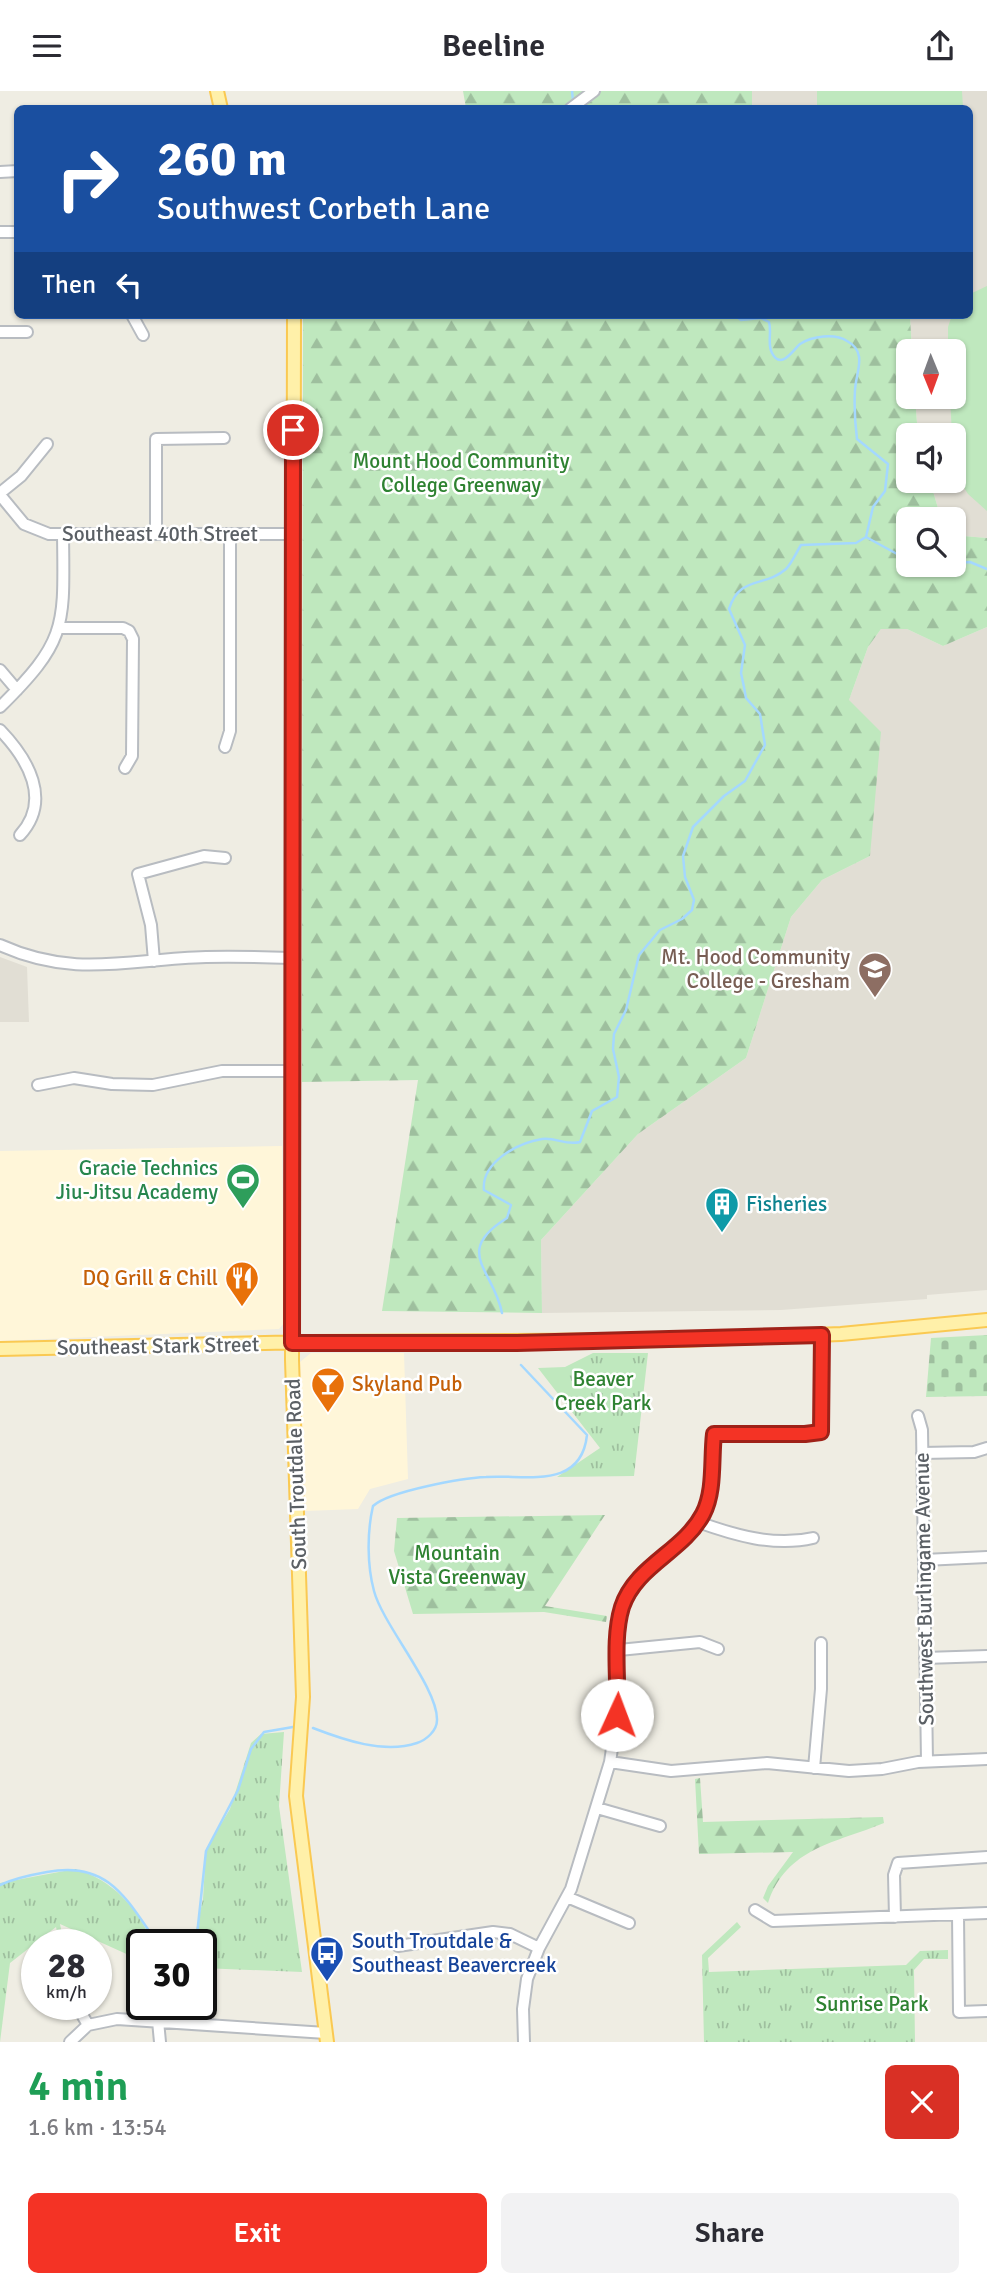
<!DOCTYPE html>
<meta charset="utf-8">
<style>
:root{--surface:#fff;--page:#f2f2f3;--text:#2b2b33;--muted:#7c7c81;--accent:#f43325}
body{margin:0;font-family:Signika,sans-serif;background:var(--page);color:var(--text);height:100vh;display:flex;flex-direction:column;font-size:26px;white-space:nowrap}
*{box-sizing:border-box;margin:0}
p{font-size:23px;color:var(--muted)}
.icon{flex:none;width:38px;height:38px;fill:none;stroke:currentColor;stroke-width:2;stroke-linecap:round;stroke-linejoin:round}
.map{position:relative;height:1951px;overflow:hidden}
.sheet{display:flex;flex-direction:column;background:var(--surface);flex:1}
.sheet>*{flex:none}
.banner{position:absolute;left:14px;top:14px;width:959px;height:214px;border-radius:10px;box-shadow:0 2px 5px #0004;background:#1a4fa0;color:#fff;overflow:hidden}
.needle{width:46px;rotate:179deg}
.fabs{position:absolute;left:896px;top:248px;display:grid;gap:14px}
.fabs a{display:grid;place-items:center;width:70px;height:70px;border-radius:10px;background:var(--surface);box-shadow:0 2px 5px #0004;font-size:35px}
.speed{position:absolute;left:21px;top:1838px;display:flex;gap:14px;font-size:35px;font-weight:700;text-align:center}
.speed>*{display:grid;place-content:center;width:91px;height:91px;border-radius:50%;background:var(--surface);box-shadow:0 2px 5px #0004;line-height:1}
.speed small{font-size:18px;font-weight:400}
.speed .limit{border:4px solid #111;border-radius:10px;background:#fff;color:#111}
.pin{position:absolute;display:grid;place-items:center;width:60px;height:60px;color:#fff;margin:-30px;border:4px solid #fff;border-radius:50%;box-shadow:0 2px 7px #0007}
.me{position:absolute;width:77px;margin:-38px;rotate:2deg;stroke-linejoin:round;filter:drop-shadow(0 0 5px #0008)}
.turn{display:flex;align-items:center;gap:24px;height:147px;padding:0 28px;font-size:32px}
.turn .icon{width:91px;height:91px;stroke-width:2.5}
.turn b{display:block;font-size:49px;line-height:60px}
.then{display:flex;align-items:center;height:66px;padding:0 28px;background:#0003;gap:14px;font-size:26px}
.round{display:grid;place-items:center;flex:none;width:74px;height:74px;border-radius:10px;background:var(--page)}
.overview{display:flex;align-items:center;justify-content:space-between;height:119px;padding:0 28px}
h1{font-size:42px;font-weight:600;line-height:52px;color:#1e9e55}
.primary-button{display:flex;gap:14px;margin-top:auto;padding:14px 28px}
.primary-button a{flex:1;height:80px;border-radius:10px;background:var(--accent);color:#fff;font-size:28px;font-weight:600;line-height:80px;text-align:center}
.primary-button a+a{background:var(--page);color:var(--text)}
header{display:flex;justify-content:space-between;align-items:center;height:91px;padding:0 28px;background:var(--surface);font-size:32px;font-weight:600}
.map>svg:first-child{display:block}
</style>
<header><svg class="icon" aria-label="menu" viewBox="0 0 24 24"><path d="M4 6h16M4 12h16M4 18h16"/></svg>Beeline<svg class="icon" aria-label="share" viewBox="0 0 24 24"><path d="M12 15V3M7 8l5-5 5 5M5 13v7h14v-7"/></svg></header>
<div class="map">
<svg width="987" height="1951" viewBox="0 0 987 1951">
<defs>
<pattern id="forest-firs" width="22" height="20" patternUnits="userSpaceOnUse" patternTransform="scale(1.75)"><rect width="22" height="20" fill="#bfe8be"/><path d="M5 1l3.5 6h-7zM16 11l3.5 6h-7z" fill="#9ebf9e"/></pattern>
<pattern id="cemetery-stones" width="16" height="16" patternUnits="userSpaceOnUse" patternTransform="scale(1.75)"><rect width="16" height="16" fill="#bfe8be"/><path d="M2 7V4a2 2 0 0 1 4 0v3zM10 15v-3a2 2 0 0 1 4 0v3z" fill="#9ebf9e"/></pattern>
<pattern id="park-tufts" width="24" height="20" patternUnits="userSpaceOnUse" patternTransform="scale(1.75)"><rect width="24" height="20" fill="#bfe8be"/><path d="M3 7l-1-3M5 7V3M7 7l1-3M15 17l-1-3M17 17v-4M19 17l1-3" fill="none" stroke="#9ebf9e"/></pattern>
</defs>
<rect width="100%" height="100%" fill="#efede3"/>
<path fill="#fff6d9" d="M282,1055L284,1232L279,1238L0,1250V1060Z
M311,1262H404L408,1388L370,1398L358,1418L305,1420L300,1271Z"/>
<path fill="#e1ded4" d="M752,0H987V447L963,445L954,437V429H945L940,424L930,390H954V345H918L915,306H954V261H912L910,224H970V18L752,17L750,4Z
M987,536V1199L927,1204V1208L781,1219L542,1222L541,1149L638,1043L746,967L791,826L822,789L870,765L849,609L868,556L881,538H907L943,555Z
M0,866L27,876L29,931H0Z"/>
<path fill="#bfe8be" d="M817,0H962L963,17H817Z
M987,195V420L968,403L954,381L950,306H954V261H948V236L952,224H970V203Z"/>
<path fill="url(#forest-firs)" d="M463,0H752V18L466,17Z
M303,224H910L912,261H908V306H915L918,345H908V390H930L940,424L945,429H908V474H954V437L963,445L987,447V536L943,555L907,538H881L868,556L849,609L881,641L870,765L822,789L791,826L746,967L638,1043L541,1149L542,1222L382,1220L418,989L302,991Z
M605,1424L545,1515L607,1525L606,1531L544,1521L413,1523L394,1460L397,1427Z
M700,1687L703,1731L883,1726L884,1732C836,1752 787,1756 768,1812L763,1807L768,1795L793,1761L699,1763L695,1688Z"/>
<path fill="url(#cemetery-stones)" d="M987,1244V1305L926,1306L931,1247Z"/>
<path fill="url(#park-tufts)" d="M593,1262H648L634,1385L557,1386L600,1357L538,1277L565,1276Z
M284,1641L279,1715L302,1881L201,1877V1853H193L203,1808L206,1758L230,1718L251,1652L261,1643Z
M75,1778C112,1788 139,1818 153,1853H142V1870L60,1833L64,1853H60L56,1836L10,1872L0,1951V1792Z
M737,1831L741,1836L708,1867L709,1881L906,1874L920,1860L948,1859V1868H924L914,1879L915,1951H704L702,1864Z"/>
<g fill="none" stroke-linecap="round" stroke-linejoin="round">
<path stroke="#a4d8ff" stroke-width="2.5" d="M572,0L573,10
M866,446L908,469
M954,472L970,471L987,478
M923,474H949
M502,1222C494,1179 452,1161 507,1127L511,1114L484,1099C481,1072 517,1052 542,1048C556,1046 566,1055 580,1051L592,1020L617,1006L619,986L613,958L614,943L626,919L639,864L660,839L682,828L692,819L694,809L685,786L683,765L693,736L724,705L745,690L765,654L760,623L746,607L744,596L741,582L745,554L729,518C740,484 764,497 786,478C792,472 796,462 801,454L856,452L866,446L873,416L885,400L888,373L857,348C855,332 854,315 855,299C856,281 868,261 847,250C835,242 812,245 800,253C794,258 781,280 772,262C767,253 772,241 769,231L761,227L741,229L734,224
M313,1637C344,1649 384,1663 417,1652C426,1649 437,1640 437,1629C438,1597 383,1534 374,1500C367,1474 367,1441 373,1415C389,1400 463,1387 486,1386C524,1383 581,1400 587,1344L521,1274
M0,1794C15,1787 30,1784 47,1781C109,1769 127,1809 158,1853
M196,1853L206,1760L238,1699L251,1658L264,1641L293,1636"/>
<g stroke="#b8bcc1" stroke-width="14">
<path id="minor" d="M570,18L594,0
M0,81L18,80
M0,141H17
M132,224L143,244
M0,241H27
M0,402L21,385L47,353
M0,404L24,433L49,443H293
M156,443V348L224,347
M59,537H123L129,540L133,548L132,665L125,677
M0,579L17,599
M0,616C68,549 64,535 63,443
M0,639C28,668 52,709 20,744
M225,656L230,640V443
M0,854C75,888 129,868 206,866C234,865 263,866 292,867
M154,870L151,834L138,783L204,765L225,767
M38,994L74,987L112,993L153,994L222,980H292
M918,1325L922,1339L927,1670
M922,1362L974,1361L987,1357
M698,1431C734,1444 774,1456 813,1447
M924,1469L987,1466
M619,1559L700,1551L718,1558
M925,1567L987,1565
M610,1671L671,1680L767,1672L849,1680L882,1678L918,1671L987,1668
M814,1677L821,1598V1552
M597,1717L660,1735
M567,1806L629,1832
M755,1819L773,1830L987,1822
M958,1824L959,1921L987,1920
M895,1826L894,1784L898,1772L987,1766
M398,1855L493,1841L510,1843L539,1857
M76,1913L88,1934
M158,1930L160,1951
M70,1951L88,1934L117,1928L326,1942
M524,1951L523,1918L527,1888L539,1857L571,1798L610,1671L617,1624L619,1531L623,1514L645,1479L683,1450L704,1420L711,1392L714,1343L805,1344L821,1341L822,1244"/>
</g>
<g stroke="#fac952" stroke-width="16">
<path id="major" d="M217,0L221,18
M294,224L292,1269L303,1606L296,1705L327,1951
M0,1258L308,1251L679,1249L841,1243L987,1229"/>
</g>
<use href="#minor" stroke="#fff" stroke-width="10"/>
<use href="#major" stroke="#fff0a9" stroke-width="12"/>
</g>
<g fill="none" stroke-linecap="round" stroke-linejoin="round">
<g stroke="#9f2118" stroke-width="18">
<path id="route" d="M293,339L292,1252H517L822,1244L821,1341L805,1343H714C711,1369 715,1400 703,1423C683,1461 636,1474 622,1516C612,1549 619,1590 617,1624"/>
</g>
<use href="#route" stroke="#f43325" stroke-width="12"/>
</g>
<defs>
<g id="university-pin" transform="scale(1.75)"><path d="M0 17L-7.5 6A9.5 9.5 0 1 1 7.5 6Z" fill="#8d6e63" stroke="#fff"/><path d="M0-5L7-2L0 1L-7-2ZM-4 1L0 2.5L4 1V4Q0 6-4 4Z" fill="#fff"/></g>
<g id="stadium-pin" transform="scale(1.75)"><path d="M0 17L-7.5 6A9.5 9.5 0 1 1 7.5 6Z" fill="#2e9e5b" stroke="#fff"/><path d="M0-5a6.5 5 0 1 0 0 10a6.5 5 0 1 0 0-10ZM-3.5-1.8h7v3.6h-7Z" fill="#fff"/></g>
<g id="building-pin" transform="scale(1.75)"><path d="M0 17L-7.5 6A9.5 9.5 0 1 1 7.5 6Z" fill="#0f9aa8" stroke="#fff"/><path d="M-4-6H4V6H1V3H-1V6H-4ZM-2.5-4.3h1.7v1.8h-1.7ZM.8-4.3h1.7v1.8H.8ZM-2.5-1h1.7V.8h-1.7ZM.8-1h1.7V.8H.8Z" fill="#fff"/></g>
<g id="restaurant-pin" transform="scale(1.75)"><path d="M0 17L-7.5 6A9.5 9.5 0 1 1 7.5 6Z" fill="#e8710a" stroke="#fff"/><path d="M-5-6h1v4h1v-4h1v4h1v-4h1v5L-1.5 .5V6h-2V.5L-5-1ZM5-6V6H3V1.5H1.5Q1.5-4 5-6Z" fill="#fff"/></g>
<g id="bar-pin" transform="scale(1.75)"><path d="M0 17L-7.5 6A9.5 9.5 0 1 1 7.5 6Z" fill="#e8710a" stroke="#fff"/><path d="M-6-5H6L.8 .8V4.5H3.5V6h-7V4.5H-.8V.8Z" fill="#fff"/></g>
<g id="bus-pin" transform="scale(1.75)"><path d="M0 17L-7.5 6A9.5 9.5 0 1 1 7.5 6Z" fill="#1a4fb4" stroke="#fff"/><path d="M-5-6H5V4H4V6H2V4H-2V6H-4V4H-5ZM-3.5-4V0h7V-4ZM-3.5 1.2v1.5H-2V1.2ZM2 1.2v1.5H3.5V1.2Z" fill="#fff"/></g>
</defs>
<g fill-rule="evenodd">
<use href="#university-pin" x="875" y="878"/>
<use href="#stadium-pin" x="243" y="1089"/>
<use href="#building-pin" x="722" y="1113"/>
<use href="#restaurant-pin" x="242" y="1187"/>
<use href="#bar-pin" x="328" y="1293"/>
<use href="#bus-pin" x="327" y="1862"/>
</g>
<g text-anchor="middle" stroke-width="5" stroke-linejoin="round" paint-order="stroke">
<g font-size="21" fill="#2e8231" stroke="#fff">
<text x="461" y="377">Mount Hood Community<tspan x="461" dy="24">College Greenway</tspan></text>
<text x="603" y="1295">Beaver<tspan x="603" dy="24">Creek Park</tspan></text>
<text x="457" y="1469">Mountain<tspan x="457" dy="24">Vista Greenway</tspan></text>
<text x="872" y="1920">Sunrise Park</text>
</g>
<g font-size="21" fill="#5b6065" stroke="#fff">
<text x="160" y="450">Southeast 40th Street</text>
<text transform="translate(158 1255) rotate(-1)" y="7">Southeast Stark Street</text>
<text transform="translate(296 1383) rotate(-92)" y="7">South Troutdale Road</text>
<text transform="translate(924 1498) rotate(-91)" y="7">Southwest Burlingame Avenue</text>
</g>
<g font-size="21" fill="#785e54" stroke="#fff" text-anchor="end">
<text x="850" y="873">Mt. Hood Community<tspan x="850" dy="24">College - Gresham</tspan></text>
</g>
<g font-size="21" fill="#27864d" stroke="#fff" text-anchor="end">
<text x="218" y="1084">Gracie Technics<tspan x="218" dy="24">Jiu-Jitsu Academy</tspan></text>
</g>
<g font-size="21" fill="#0d838f" stroke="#fff" text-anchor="start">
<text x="746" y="1120">Fisheries</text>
</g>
<g font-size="21" fill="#c56008" stroke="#fff" text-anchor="end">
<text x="218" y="1194">DQ Grill &amp; Chill</text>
<text x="352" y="1300" text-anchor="start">Skyland Pub</text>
</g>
<g font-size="21" fill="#164399" stroke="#fff" text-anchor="start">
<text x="352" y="1857">South Troutdale &amp;<tspan x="352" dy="24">Southeast Beavercreek</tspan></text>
</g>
</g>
</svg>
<div class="fabs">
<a><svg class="needle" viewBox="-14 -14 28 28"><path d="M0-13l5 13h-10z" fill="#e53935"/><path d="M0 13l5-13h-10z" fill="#7c7c81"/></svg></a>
<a><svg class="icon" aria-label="sound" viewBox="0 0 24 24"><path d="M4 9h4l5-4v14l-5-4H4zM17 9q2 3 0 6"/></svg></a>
<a><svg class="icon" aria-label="search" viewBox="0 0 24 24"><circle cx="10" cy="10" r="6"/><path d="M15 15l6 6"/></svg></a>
</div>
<div class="speed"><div>28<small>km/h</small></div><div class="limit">30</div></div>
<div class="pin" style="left:293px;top:339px;background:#d93025"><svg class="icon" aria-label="arrive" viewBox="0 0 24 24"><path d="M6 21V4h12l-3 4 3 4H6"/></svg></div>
<svg class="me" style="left:617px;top:1624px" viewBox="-20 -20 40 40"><circle r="19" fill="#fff"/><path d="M0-13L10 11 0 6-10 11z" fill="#f43325"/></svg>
<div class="banner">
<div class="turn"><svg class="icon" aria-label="right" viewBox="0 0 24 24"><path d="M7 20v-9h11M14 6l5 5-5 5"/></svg><div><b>260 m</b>Southwest Corbeth Lane</div></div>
<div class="then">Then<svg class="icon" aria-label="left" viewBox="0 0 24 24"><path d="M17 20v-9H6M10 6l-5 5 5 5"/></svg></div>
</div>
</div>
<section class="sheet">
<div class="overview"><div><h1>4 min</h1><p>1.6 km · 13:54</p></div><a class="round" style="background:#d93025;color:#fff"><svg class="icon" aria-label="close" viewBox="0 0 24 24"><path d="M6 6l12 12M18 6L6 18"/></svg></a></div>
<div class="primary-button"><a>Exit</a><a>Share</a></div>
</section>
